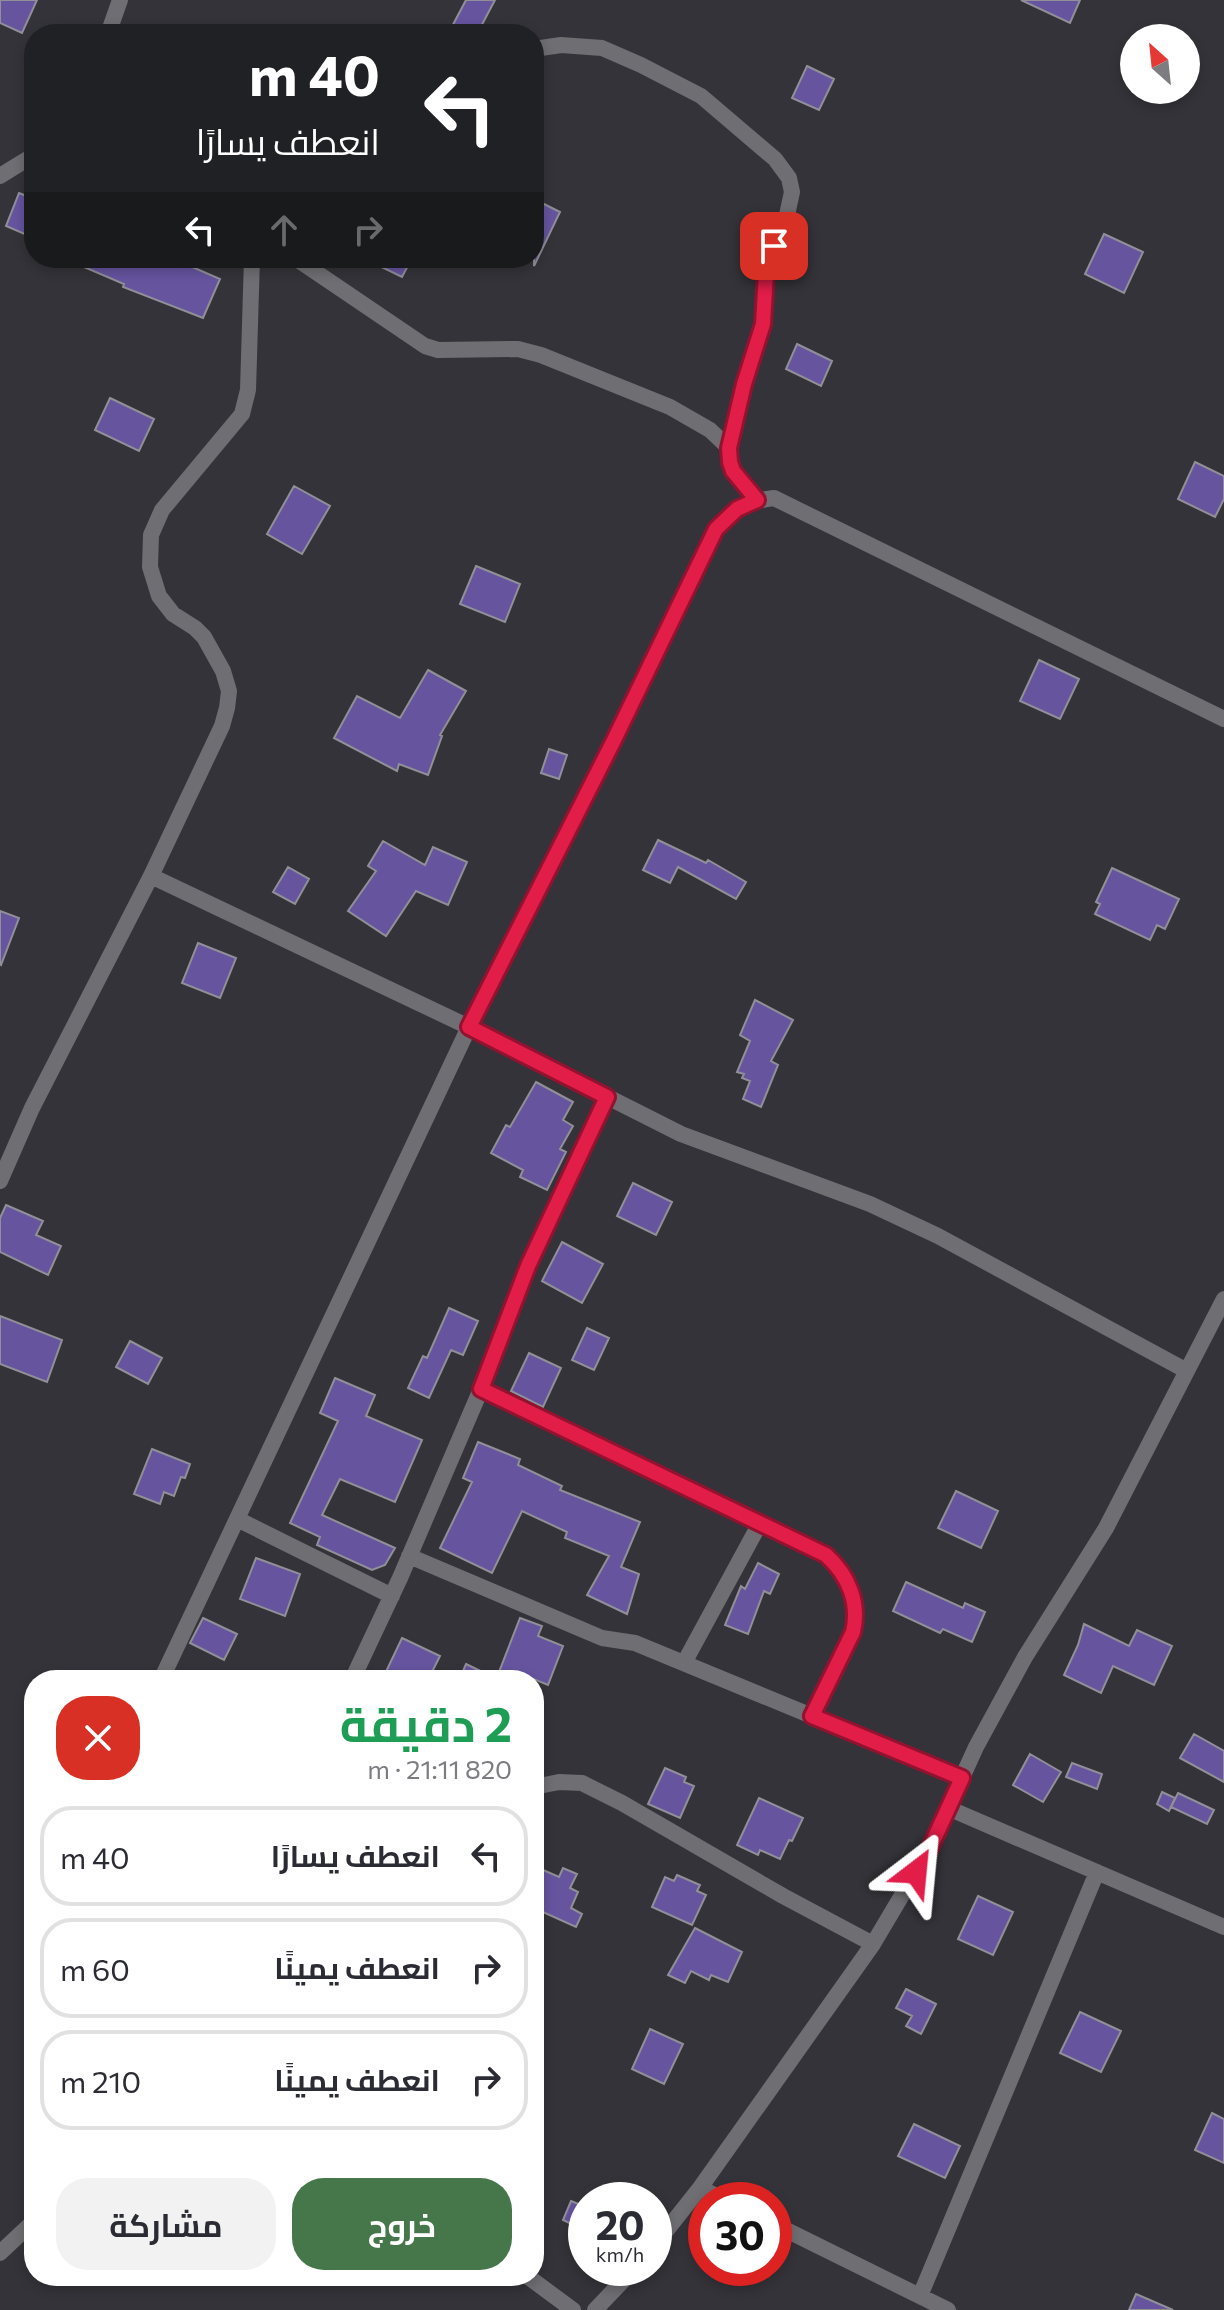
<!DOCTYPE html>
<html lang="ar">
<meta charset="utf-8">
<style>
:root{--surface:#fff;--page:#f2f2f3;--text:#2b2b33;--muted:#7c7c81;--line:#e1e1e2;--accent:#46774a}
body{margin:0;font-family:Commissioner,Cairo,sans-serif;background:var(--page);color:var(--text);direction:rtl;height:100vh;display:flex;flex-direction:column;font-size:30px;white-space:nowrap}
*{box-sizing:border-box;margin:0}
p{font-size:26px;color:var(--muted)}
.icon{flex:none;width:44px;height:44px;fill:none;stroke:currentColor;stroke-width:2;stroke-linecap:round;stroke-linejoin:round}
.map{position:relative;flex:1;overflow:hidden;direction:ltr}
.side{position:absolute;left:24px;top:1670px;width:520px;height:616px;display:flex;flex-direction:column;background:var(--surface);border-radius:32px;box-shadow:0 4px 12px #0003;direction:rtl}
.side>*{flex:none}
.hud{position:absolute;left:24px;top:24px;width:520px;height:244px;border-radius:32px;box-shadow:0 4px 12px #0003;direction:rtl;background:#202124;color:#fff;overflow:hidden}
.needle{width:52px;rotate:333deg}
.controls{position:absolute;left:1120px;top:24px;display:grid;gap:16px}
.controls a{display:grid;place-items:center;width:80px;height:80px;border-radius:50%;background:var(--surface);box-shadow:0 4px 12px #0003;font-size:40px}
.speed{position:absolute;left:568px;top:2182px;display:flex;gap:16px;font-size:40px;font-weight:700;text-align:center}
.speed>*{display:grid;place-content:center;width:104px;height:104px;border-radius:50%;background:var(--surface);box-shadow:0 4px 12px #0003;line-height:1}
.speed small{font-size:20px;font-weight:400}
.speed .limit{border:12px solid #d22;background:#fff;color:#111}
.pin{position:absolute;display:grid;place-items:center;width:68px;height:68px;color:#fff;margin:-34px;border-radius:16px;box-shadow:0 4px 12px #0006}
.me{position:absolute;width:88px;margin:-44px;rotate:29deg;stroke-linejoin:round;filter:drop-shadow(0 0 6px #0008)}
.turn{display:flex;align-items:center;gap:28px;height:168px;padding:0 32px;font-size:36px}
.turn .icon{width:104px;height:104px;stroke-width:2.5}
.turn b{display:block;font-size:56px;line-height:68px}
.lanes{display:flex;align-items:center;height:76px;padding:0 32px;background:#0003;justify-content:center;gap:40px;direction:ltr}
.lanes .off{opacity:.35}
.round{display:grid;place-items:center;flex:none;width:84px;height:84px;border-radius:32px;background:var(--page)}
.head{display:flex;align-items:center;justify-content:space-between;height:136px;padding:0 32px}
h1{font-size:48px;font-weight:700;line-height:60px;color:#1e9e55}
.action{display:flex;gap:16px;margin-top:auto;padding:16px 32px}
.action a{flex:1;height:92px;border-radius:32px;background:var(--accent);color:#fff;font-size:32px;font-weight:700;line-height:92px;text-align:center}
.action a+a{background:var(--page);color:var(--text)}
ul{padding:0;list-style:none}
li{display:flex;align-items:center;gap:24px;height:100px;margin:0 16px 12px;padding:0 16px;border:4px solid var(--line);border-radius:32px}
li div{flex:1}
li b{display:block;font-size:30px}
li em{font-style:normal}
.map>svg:first-child{display:block}
</style>
<div class="map">
<svg width="1224" height="2310" viewBox="0 0 1224 2310">
<rect width="100%" height="100%" fill="#343339"/>
<path fill="#66549f" stroke="#918f97" stroke-width="2" d="M0,0H37L22,33L0,23Z
M466,0H495L477,34H448Z
M1021,0H1080L1070,23Z
M807,66L834,79L819,110L792,98Z
M19,193L34,199V238L6,226Z
M534,199L560,212L534,266Z
M1104,234L1143,252L1124,293L1085,274Z
M63,258H160L182,267L183,263L220,279L203,318L123,287L124,284Z
M363,258H412L402,277Z
M797,344L832,361L821,386L786,369Z
M110,398L154,419L139,451L95,430Z
M1195,462L1224,476V499L1215,517L1178,499Z
M294,486L330,506L302,554L267,534Z
M476,566L520,584L505,622L460,604Z
M1039,660L1079,679L1060,719L1020,701Z
M428,670L466,691L440,735L442,736L428,775L399,764L397,771L334,738L357,696L400,718Z
M549,749L567,755L559,779L541,773Z
M658,840L706,863L708,860L746,882L736,899L678,867L670,883L643,870Z
M383,841L425,865L433,847L467,862L448,905L416,891L386,936L348,911L376,871L368,866Z
M288,867L309,879L295,904L273,892Z
M1112,868L1179,899L1165,929L1157,925L1150,940L1095,914L1100,904L1096,902Z
M0,911L19,918L1,965L0,964Z
M198,943L236,958L220,998L182,983Z
M755,1000L793,1020L771,1061L778,1065L761,1107L743,1099L750,1081L742,1078L744,1074L737,1072L750,1041L740,1035Z
M536,1082L573,1102L563,1120L573,1126L560,1149L566,1152L547,1190L520,1177L523,1170L491,1153L506,1125L510,1127Z
M633,1183L672,1202L656,1235L617,1216Z
M6,1205L43,1221L36,1235L61,1246L48,1275L0,1252V1218Z
M562,1242L603,1264L582,1303L542,1281Z
M449,1308L478,1321L463,1355L451,1350L429,1398L408,1388L423,1356L427,1358Z
M0,1316L62,1340L47,1382L0,1364Z
M587,1328L609,1338L594,1370L572,1360Z
M130,1341L162,1358L148,1384L116,1367Z
M529,1353L561,1368L543,1407L511,1391Z
M335,1378L375,1395L366,1416L422,1440L395,1502L340,1479L322,1515L395,1548L385,1565L372,1570L317,1545L320,1537L290,1523L338,1421L320,1413Z
M478,1442L520,1459L518,1465L562,1486L560,1490L640,1522L621,1567L639,1574L627,1614L587,1595L609,1556L565,1538L567,1532L522,1511L492,1573L440,1548L472,1482L463,1478Z
M152,1449L190,1464L185,1478L181,1477L174,1496L164,1492L160,1504L134,1494Z
M956,1491L998,1511L981,1548L938,1528Z
M256,1558L300,1574L285,1616L240,1599Z
M758,1563L779,1574L770,1594L764,1591L748,1634L725,1625L741,1586L745,1589Z
M906,1582L963,1608L965,1603L985,1612L972,1642L943,1629L940,1633L893,1611Z
M203,1618L237,1634L224,1660L190,1643Z
M520,1618L542,1626L538,1636L563,1646L548,1685L519,1673L517,1679L499,1672Z
M1084,1624L1129,1646L1137,1630L1172,1646L1154,1685L1113,1666L1101,1693L1064,1675L1078,1645Z
M402,1638L440,1656L428,1680H382Z
M466,1664L499,1680H459Z
M1194,1734L1224,1751V1782L1180,1758Z
M1030,1754L1061,1772L1043,1802L1013,1785Z
M1072,1763L1102,1774L1097,1789L1066,1777Z
M665,1768L686,1777L684,1782L694,1786L680,1818L648,1804Z
M1162,1792L1175,1798L1169,1811L1157,1804Z
M1178,1793L1214,1810L1207,1824L1171,1807Z
M759,1798L803,1818L792,1841L789,1840L780,1859L760,1850L758,1855L737,1845Z
M534,1866L559,1877L563,1868L577,1874L570,1888L578,1892L571,1908L582,1914L576,1927L534,1908Z
M677,1875L700,1885L697,1891L706,1895L692,1925L652,1907L665,1877L674,1881Z
M978,1896L1013,1912L993,1955L958,1939Z
M695,1928L742,1952L728,1982L711,1975L709,1980L691,1971L685,1983L668,1975Z
M906,1989L936,2004L921,2034L906,2026L912,2016L896,2008Z
M1080,2012L1121,2031L1101,2072L1060,2053Z
M650,2029L683,2044L664,2084L632,2069Z
M1212,2113L1224,2119V2163L1195,2150Z
M914,2124L960,2146L945,2178L898,2156Z
M571,2201L586,2207V2231L563,2220Z
M1136,2294L1173,2310H1129Z"/>
<g fill="none" stroke-linecap="round" stroke-linejoin="round">
<path stroke="#6f6e72" stroke-width="16" d="M108,34L120,0
M534,49L561,45L602,48L641,65L701,96L775,159L789,178L792,192L787,215L766,272L763,324L744,384L729,448L730,462L733,471L757,500
M0,176L34,155
M295,258L425,346L438,350L518,349L541,355L670,407L710,430L729,448
M151,876L469,1027L681,1134L870,1204L938,1236L1187,1371
M0,1181L32,1108L151,876L222,726L227,708L229,691L223,671L204,637L195,628L173,614L159,596L150,567L151,535L162,510L242,414L248,390L252,258
M481,1389L826,1555C848,1575 860,1602 853,1632L812,1716
M237,1519L392,1596
M409,1556L602,1638L635,1643L962,1778
M684,1663L759,1525
M161,1680L469,1027L614,740L716,529C735,510 746,501 774,498L1224,719
M352,1680L400,1578L481,1389L528,1266L607,1097
M534,1787L559,1782L582,1783L622,1803L783,1896L873,1944
M948,1808L1224,1927
M700,2188L724,2200
M774,2224L948,2310
M654,2246L700,2188L873,1944L930,1848L976,1747L1025,1657L1106,1528L1224,1299
M0,2253L34,2221
M527,2276L573,2310
M920,2296L1097,1872
M595,2310L635,2268"/>
</g>
<g fill="none" stroke-linecap="round" stroke-linejoin="round">
<g stroke="#92132f" stroke-width="20">
<path id="route" d="M774,246L766,272L763,324L744,384L729,448L730,462L733,471L757,500L737,509L716,529L614,740L469,1027L607,1097L528,1266L481,1389L826,1555C848,1575 860,1602 853,1632L812,1716L962,1778L930,1848L916,1872"/>
</g>
<use href="#route" stroke="#e11d48" stroke-width="14"/>
</g>
</svg>
<div class="controls">
<a><svg class="needle" viewBox="-14 -14 28 28"><path d="M0-13l5 13h-10z" fill="#e53935"/><path d="M0 13l5-13h-10z" fill="#7c7c81"/></svg></a>
</div>
<div class="speed"><div>20<small>km/h</small></div><div class="limit">30</div></div>
<div class="pin" style="left:774px;top:246px;background:#d93025"><svg class="icon" aria-label="arrive" viewBox="0 0 24 24"><path d="M6 21V4h12l-3 4 3 4H6"/></svg></div>
<svg class="me" style="left:916px;top:1872px" viewBox="-20 -20 40 40"><path d="M0-17L14 15 0 8-14 15z" fill="#e11d48" stroke="#fff" stroke-width="4"/></svg>
<div class="hud">
<div class="turn"><svg class="icon" aria-label="left" viewBox="0 0 24 24"><path d="M17 20v-9H6M10 6l-5 5 5 5"/></svg><div><b>40 m</b>انعطف يسارًا</div></div>
<div class="lanes"><svg class="icon" aria-label="left" viewBox="0 0 24 24"><path d="M17 20v-9H6M10 6l-5 5 5 5"/></svg><svg class="icon off" aria-label="ahead" viewBox="0 0 24 24"><path d="M12 20V5M6 11l6-6 6 6"/></svg><svg class="icon off" aria-label="right" viewBox="0 0 24 24"><path d="M7 20v-9h11M14 6l5 5-5 5"/></svg></div>
</div>
<section class="side">
<div class="head"><div><h1>2 دقيقة</h1><p>820 m · 21:11</p></div><a class="round" style="background:#d93025;color:#fff"><svg class="icon" aria-label="close" viewBox="0 0 24 24"><path d="M6 6l12 12M18 6L6 18"/></svg></a></div>
<ul>
<li><svg class="icon" aria-label="left" viewBox="0 0 24 24"><path d="M17 20v-9H6M10 6l-5 5 5 5"/></svg><div><b>انعطف يسارًا</b></div><em>40 m</em></li>
<li><svg class="icon" aria-label="right" viewBox="0 0 24 24"><path d="M7 20v-9h11M14 6l5 5-5 5"/></svg><div><b>انعطف يمينًا</b></div><em>60 m</em></li>
<li><svg class="icon" aria-label="right" viewBox="0 0 24 24"><path d="M7 20v-9h11M14 6l5 5-5 5"/></svg><div><b>انعطف يمينًا</b></div><em>210 m</em></li>
</ul>
<div class="action"><a>خروج</a><a>مشاركة</a></div>
</section>
</div>
